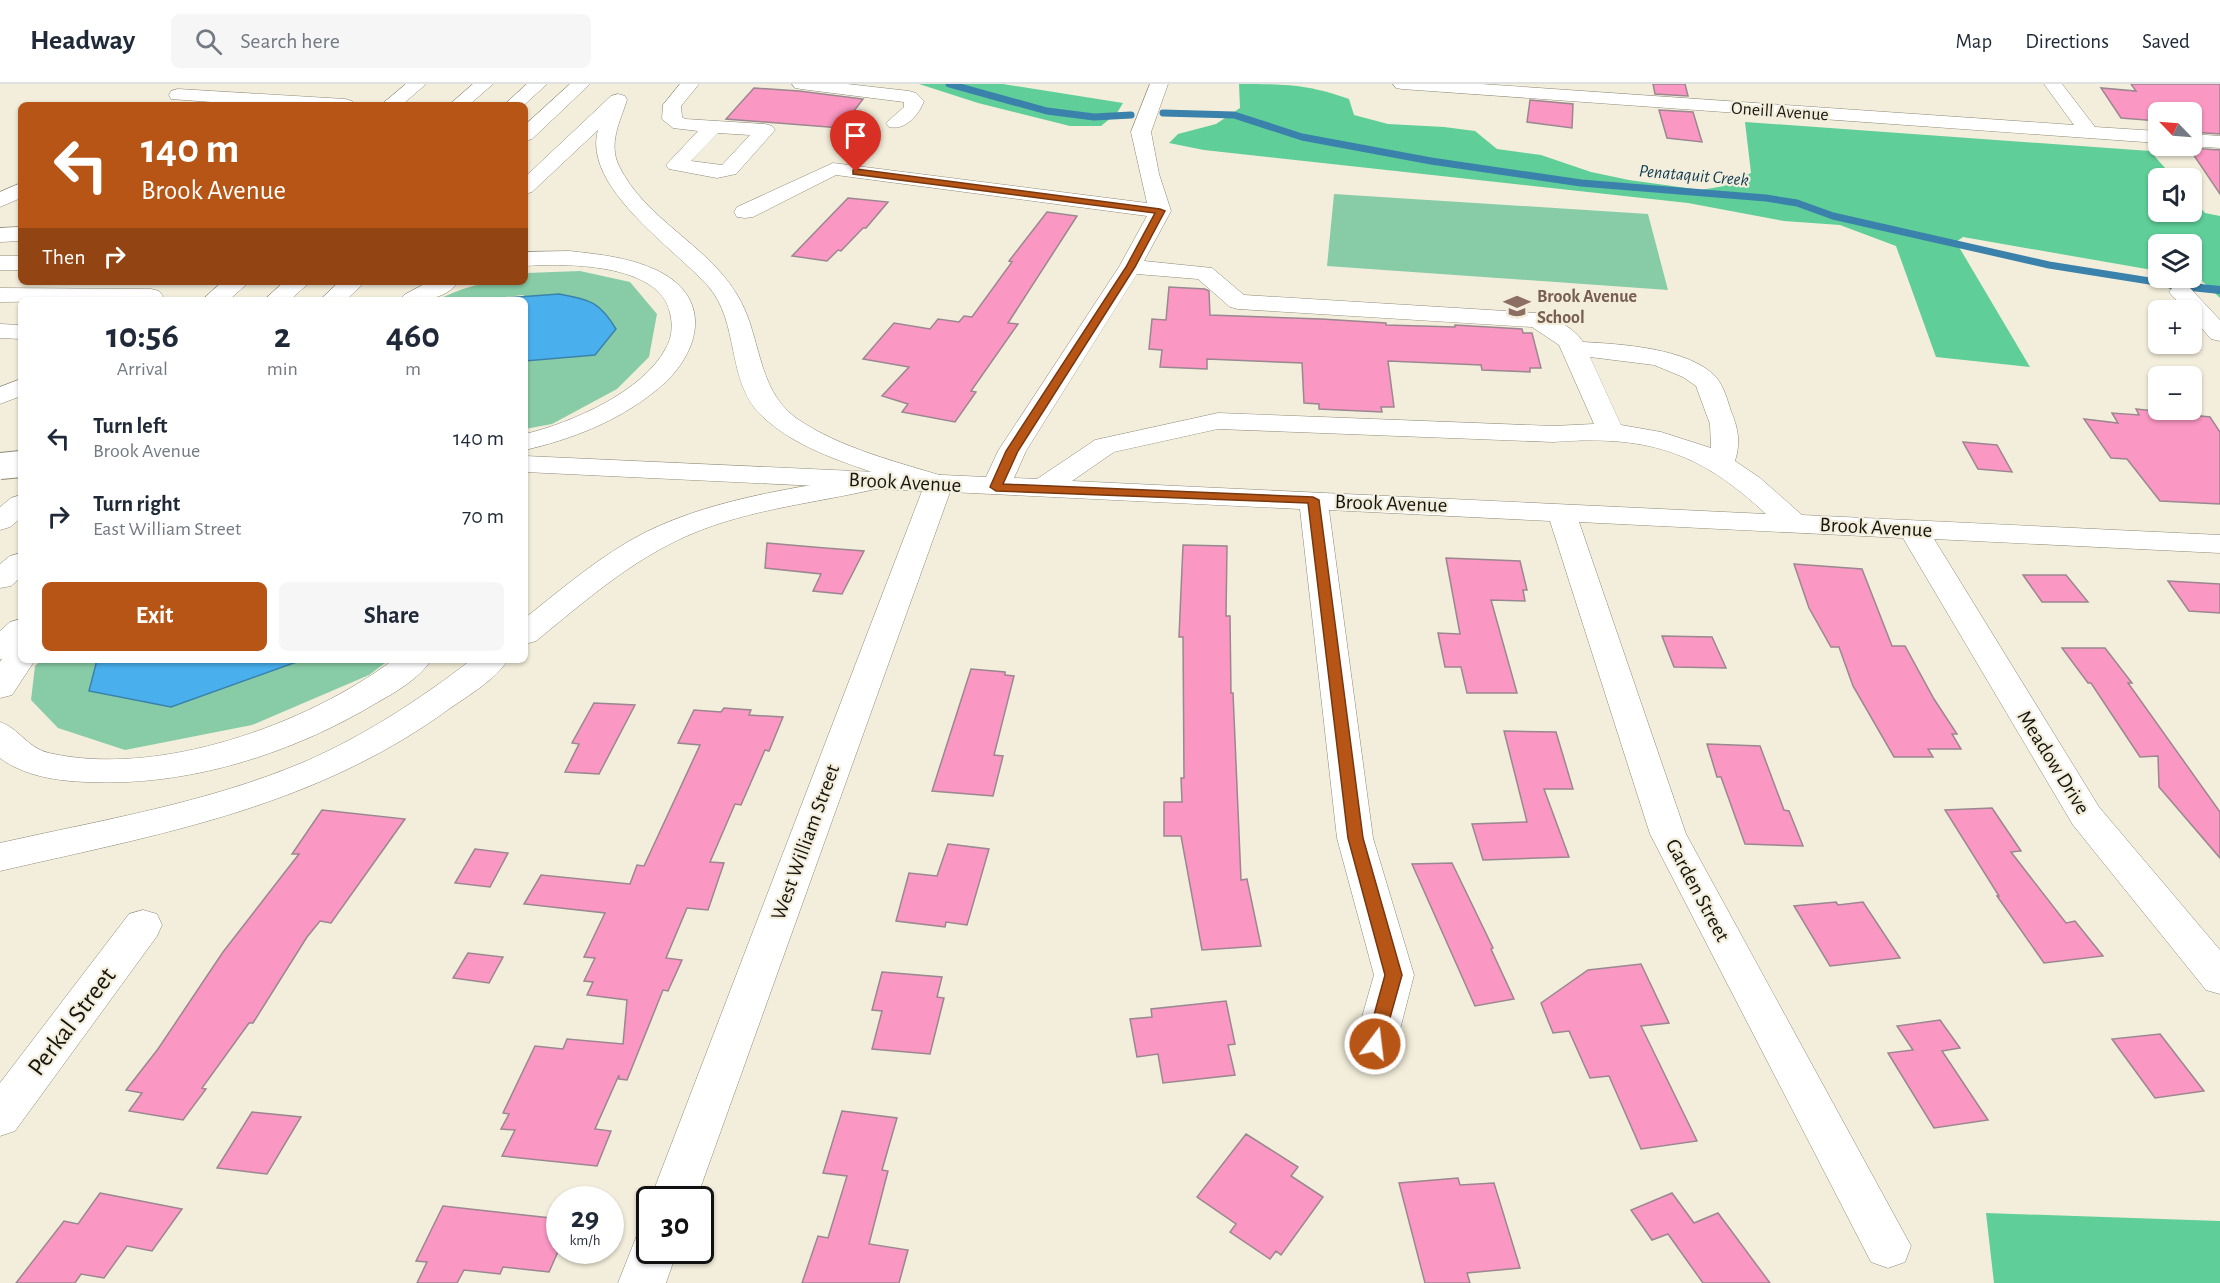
<!DOCTYPE html>
<meta charset="utf-8">
<style>
:root{--surface:#fff;--page:#f6f6f7;--text:#1f2937;--muted:#747a83;--line:#e0e1e3;--accent:#b75517}
body{margin:0;font-family:"Alegreya Sans",sans-serif;background:var(--page);color:var(--text);height:100vh;display:flex;flex-direction:column;font-size:22px;white-space:nowrap}
*{box-sizing:border-box;margin:0}
p{font-size:20px;color:var(--muted)}
.icon{flex:none;width:33px;height:33px;fill:none;stroke:currentColor;stroke-width:2;stroke-linecap:round;stroke-linejoin:round}
.map{position:relative;flex:1;overflow:hidden}
.sheet{position:absolute;left:18px;top:213px;width:510px;height:366px;display:flex;flex-direction:column;background:var(--surface);border-radius:9px;box-shadow:0 2px 4px #0004}
.sheet>*{flex:none}
.hud{position:absolute;left:18px;top:18px;width:510px;height:183px;border-radius:9px;box-shadow:0 2px 4px #0004;background:#b75517;color:#fff;overflow:hidden}
.needle{width:39px;rotate:295deg}
.controls{position:absolute;left:2148px;top:18px;display:grid;gap:12px}
.controls a{display:grid;place-items:center;width:54px;height:54px;border-radius:9px;background:var(--surface);box-shadow:0 2px 4px #0004;font-size:30px}
.speed{position:absolute;left:546px;top:1102px;display:flex;gap:12px;font-size:30px;font-weight:700;text-align:center}
.speed>*{display:grid;place-content:center;width:78px;height:78px;border-radius:50%;background:var(--surface);box-shadow:0 2px 4px #0004;line-height:1}
.speed small{font-size:15px;font-weight:400}
.speed .limit{border:3px solid #111;border-radius:9px;background:#fff;color:#111}
.pin{position:absolute;display:grid;place-items:center;width:51px;height:51px;color:#fff;margin:-62px -26px;border-radius:50% 50% 50% 0;rotate:-45deg;box-shadow:0 0 6px #0007}
.pin .icon{rotate:45deg}
.me{position:absolute;width:66px;margin:-33px;rotate:15deg;stroke-linejoin:round;filter:drop-shadow(0 0 4px #0008)}
.turn{display:flex;align-items:center;gap:21px;height:126px;padding:0 24px;font-size:27px}
.turn .icon{width:78px;height:78px;stroke-width:2.5}
.turn b{display:block;font-size:42px;line-height:51px}
.then{display:flex;align-items:center;height:57px;padding:0 24px;background:#0003;gap:12px;font-size:22px}
.eta{display:flex;justify-content:space-evenly;align-items:center;height:102px;text-align:center}
.eta b{font-size:36px;font-weight:600;line-height:42px}
.button{display:flex;gap:12px;margin-top:auto;padding:12px 24px}
.button a{flex:1;height:69px;border-radius:9px;background:var(--accent);color:#fff;font-size:24px;font-weight:600;line-height:69px;text-align:center}
.button a+a{background:var(--page);color:var(--text)}
ul{padding:0;list-style:none}
li{display:flex;align-items:center;gap:18px;height:78px;padding:0 24px}
li div{flex:1}
li b{display:block;font-size:22px}
li em{font-style:normal}
header{display:flex;align-items:center;gap:36px;box-sizing:border-box;height:84px;padding:0 30px;background:var(--surface);border-bottom:2px solid var(--line)}
header strong{font-size:28px}
nav{display:flex;gap:33px;margin-inline-start:auto;font-size:21px}
.search{width:420px;height:54px;background:var(--page);display:flex;align-items:center;gap:15px;box-sizing:border-box;padding:0 21px;border-radius:9px;color:var(--muted);font-size:22px}
.map>svg:first-child{display:block}
</style>
<header>
<strong>Headway</strong>
<div class="search"><svg class="icon" aria-label="search" viewBox="0 0 24 24"><circle cx="10" cy="10" r="6"/><path d="M15 15l6 6"/></svg>Search here</div>
<nav><a>Map</a><a>Directions</a><a>Saved</a></nav>
</header>
<div class="map">
<svg width="2220" height="1199" viewBox="0 0 2220 1199">
<rect width="100%" height="100%" fill="#f3eedb"/>
<path fill="#88cca7" d="M1334,110L1648,130L1668,206L1327,182Z
M580,187L630,198L657,230L649,273L617,305L552,340L525,345V277L595,271L523,211L478,216H437C474,199 484,198 525,198L526,189Z
M41,576H389L369,591L252,641L125,666L58,644L31,616L35,582Z"/>
<path fill="#5fce98" d="M919,0H1003L1123,19L1117,29L1101,42H1070L978,19Z
M1239,0C1284,0 1307,0 1349,15L1354,31L1388,40L1444,43L1475,47L1497,65L1541,71L1591,88L1629,96L1701,106L1724,102L1751,89L1745,38L2150,67L2174,94H2158V128H2192V114L2205,129L2220,132V214L2201,196L2191,194L2192,160H2158V187L1963,153L1956,158L2030,283L1936,273L1896,162L1840,141L1784,137L1688,119L1204,66L1169,59L1178,50L1216,40L1240,24Z
M1986,1129L2220,1137V1199H1994Z"/>
<path fill="#49b0ed" stroke="#3a82ab" stroke-width="1.5" d="M559,210C590,216 599,217 616,245L595,271L525,277V216H478Z
M97,576H302L171,623L89,607Z"/>
<g fill="none" stroke-linecap="round" stroke-linejoin="round">
<path stroke="#3a82ab" stroke-width="7" d="M949,0L1047,27L1094,33L1131,31
M1163,29L1234,31L1302,53L1431,77L1581,99L1766,114L1797,119L1833,132L2049,181L2181,202"/>
<path stroke="#3a82ab" stroke-width="8" d="M2171,201L2220,206"/>
</g>
<path fill="#fa97c3" stroke="#9a878f" stroke-width="1.5" d="M1653,0H1685L1688,12L1655,10Z
M2131,0H2220V50L2192,48V28H2158V37L2121,34L2101,4L2136,7Z
M754,4L799,7L863,15L841,44L726,35Z
M1530,16L1573,20L1572,44L1527,38Z
M1659,26L1693,28L1702,58L1667,54Z
M2189,64L2220,66V110Z
M848,114L888,118L866,144H863L841,167L838,166L827,177L792,172Z
M1047,128L1077,132L1008,239L1018,240L971,307L976,308L955,338L902,328L908,320L882,312L909,283L863,275L894,239L930,245L938,235L959,238L964,232L972,233L1012,178L1009,177Z
M1169,203L1205,205L1209,207L1210,231L1321,235L1386,239V241L1455,243V241L1522,245L1523,249H1532L1541,284H1530V288L1482,286L1481,281L1388,277L1394,323H1381L1382,328L1319,325V320L1304,319L1302,279L1207,275V285L1160,283L1162,266L1149,265L1152,235L1166,236Z
M2136,325L2210,333L2220,348V420L2160,417L2127,375L2111,374L2084,335L2118,339L2112,329L2139,331Z
M1963,358L1997,361L2012,388L1978,385Z
M767,459L825,464L864,467L842,510L813,507L821,490L765,484Z
M1183,461L1227,462L1226,532H1230L1231,609H1233L1241,796L1247,795L1261,862L1202,866L1181,752H1164V718H1182L1181,694H1184L1183,553H1179Z
M1446,474L1520,477L1527,506H1523L1525,517L1491,516L1517,609H1467L1461,583H1445L1438,549L1460,550Z
M1794,480L1862,485L1892,562H1905L1934,615L1957,650H1952L1961,665H1928L1933,673H1894L1853,602L1839,563H1831L1809,524Z
M2023,491H2066L2088,518H2042Z
M2168,497L2220,500V529L2189,527Z
M1662,552L1712,553L1726,584L1674,583Z
M2062,564H2105L2132,599H2128L2220,728V774L2159,703L2158,672L2140,673L2091,599H2088Z
M971,585L1005,588V591L1014,592L994,671L1003,672L993,712L932,707Z
M594,619L635,621L599,690L565,688L579,660L572,659Z
M724,624L751,626L749,631L783,633L769,667L765,666L741,721L735,720L710,778L724,779L708,826L687,824L666,874L682,876L668,907L663,906L627,996L619,995V991L595,1045L611,1047L597,1082L502,1072L515,1046L501,1045L509,1030L503,1029L535,962L563,965L567,955L623,960L627,916L587,911L593,898L584,897L595,874L584,873L605,829L524,820L541,791L630,800L637,781L644,782L700,661L678,659L694,626L721,628Z
M1504,647L1556,648L1573,705H1544L1569,773L1483,776L1472,740L1527,738Z
M1707,660L1760,662L1784,726L1789,727L1803,762L1745,760L1721,693H1717Z
M1992,724L2021,767L2011,768L2066,839L2075,837L2103,872L2044,879L1997,812H1999L1945,726Z
M322,726L405,735L331,839L320,837L307,853L253,939H249L202,1004L206,1005L183,1036L129,1027L142,1009L126,1006L158,965L223,868L299,770H292Z
M948,760L989,765L967,841L946,838L945,843L896,837L909,789L937,792Z
M475,765L508,769L490,803L455,799Z
M1452,779L1493,864L1491,865L1514,915L1475,922L1412,780Z
M1836,818L1838,821L1863,818L1900,874L1830,882L1794,822Z
M468,869L503,873L489,899L453,894Z
M1641,880L1669,939L1641,942L1697,1057L1641,1065L1609,992L1590,994L1569,947L1553,949L1541,919L1588,886Z
M882,888L942,893L937,913L944,914L930,970L872,965L882,927L872,926Z
M1226,917L1235,960L1228,961L1235,991L1163,999L1158,970L1137,973L1130,935L1152,933L1151,925Z
M1940,936L1960,964L1942,967L1988,1036L1934,1044L1888,969L1913,966L1897,942Z
M2160,950L2204,1007L2155,1014L2112,955Z
M842,1027L897,1034L882,1086L888,1087L869,1160L908,1166L899,1199H802L818,1152L828,1154L847,1092L823,1089Z
M252,1028L301,1033L267,1090L217,1084Z
M1246,1050L1298,1083L1291,1092L1323,1113L1281,1171L1276,1167L1270,1175L1230,1148L1236,1140L1197,1113Z
M1458,1094L1460,1101L1494,1099L1520,1184L1467,1189L1470,1199H1425L1399,1099Z
M100,1109L182,1125L152,1167L127,1162L104,1194L81,1190L75,1199H16L64,1137L78,1140Z
M1672,1109L1694,1139L1718,1129L1770,1199H1703L1668,1150L1652,1156L1631,1126Z
M443,1122L560,1135V1163L549,1188L503,1183L500,1190L464,1186L457,1199H417L427,1178L416,1177Z"/>
<g fill="none" stroke-linecap="round" stroke-linejoin="round">
<g stroke="#8d8977" stroke-width="1">
<path id="minor" d="M406,0H426L402,21H381Z
M680,0H699L681,22L682,33L685,35L765,40L772,42L775,46L736,90L717,94L669,85L666,81L698,47L673,44L662,35L663,21ZM718,49L750,51L722,81L691,77Z
M792,0H847L909,7L916,9L924,17C919,31 905,47 889,43L886,39L904,23V18L801,5L795,4Z
M1150,0H1168L1151,48L1159,90L1171,127L1144,177L1212,184L1244,211L1538,229C1553,232 1575,245 1583,258C1620,260 1689,264 1716,293C1724,303 1727,315 1731,327C1738,344 1741,358 1735,377L1760,394L1802,431L2220,451V469L1934,455L2099,723L2220,866V910L2206,906L2073,741L1903,454L1579,438L1686,750L1911,1162L1905,1178L1888,1184L1871,1178L1650,750L1550,437L1329,426L1373,754L1414,891L1396,961L1390,974L1375,979L1360,974L1354,961L1374,891L1337,754L1300,425L950,408L696,1116H650L922,407L525,388V372L986,393L998,367L1119,183L1147,132L836,91L753,133L745,134L737,133L734,128L737,123L833,79L1147,119L1131,48ZM1137,190L1198,195L1230,223L1238,225L1532,243L1559,261L1594,340L1553,342L1218,329L1095,356L1037,395L1014,394L1026,367ZM1590,273L1654,281L1683,293L1696,302L1710,340L1711,364L1661,348L1621,341ZM1218,345L1553,358C1645,351 1698,366 1766,430L1072,397L1114,368Z
M1393,0H1481L2074,41L2044,0H2062L2095,43L2158,47V59L1402,5L1396,4Z
M178,5L345,15L352,17L354,21H252L171,15L169,11L171,7Z
M2192,50L2220,52V64L2190,62Z
M21,99V114L0,123V108Z
M21,143V157L0,158V144Z
M0,172H21V186H0Z
M2181,201L2189,203L2220,236V257L2211,255L2192,233V226H2185L2169,208L2173,203Z
M0,204L151,205L159,207L163,212L160,216L0,218Z
M0,240L21,241V255L0,254Z
M21,295V312L0,320V303Z
M143,826L157,830L162,841L157,852L15,1047L0,1052V999L129,830Z
M650,1146V1167H677L666,1199H618L637,1151Z"/>
</g>
<g stroke="#8d8977" stroke-width="1">
<path id="major" d="M473,0H493L469,21H449Z
M618,10L625,12L627,16C620,38 608,59 619,82C645,135 706,160 736,209C762,249 755,304 796,334C841,365 898,378 949,394L953,400L949,406L939,408L884,392L888,397L884,403C819,419 751,424 689,451C631,476 584,518 536,557L525,560V534C563,504 601,471 644,449C696,423 754,411 811,401C828,397 862,386 878,390C837,376 793,362 761,331C726,297 740,238 708,202C674,164 582,103 598,46L532,108L525,110V93L611,12Z
M569,167C597,170 627,173 654,185C717,213 700,273 654,308C616,338 572,355 525,366V350C571,339 643,308 666,264C672,254 673,241 670,229C660,179 564,179 525,182V168Z
M222,198H249L229,216H202Z
M428,198H458C445,217 420,216 400,216L404,211Z
M21,535V576H35L12,611L0,614V578L2,575H0V547L10,538Z
M393,576H431C420,594 396,608 378,618C292,670 187,703 87,698C57,697 24,692 0,674V638C19,644 27,664 49,669C158,694 306,641 393,576Z
M471,576H508C495,596 469,611 449,625C313,724 160,750 0,787V759C102,736 207,719 304,678C364,652 419,616 471,576Z"/>
</g>
<g stroke="#8d8977" stroke-width="1">
<path id="highway" d="M527,0H547L524,21H504Z
M570,0H590L532,55L525,57V41Z
M284,198H310L290,216H264Z
M339,198H365L346,216H320Z
M21,411V434L10,443L0,446V423L11,414Z
M21,469V493L11,502L0,504V480L10,472Z"/>
</g>
<use href="#minor" fill="#fff" fill-rule="evenodd"/>
<use href="#major" fill="#fff" fill-rule="evenodd"/>
<use href="#highway" fill="#fff" fill-rule="evenodd"/>
<g stroke="#8d8977" stroke-width="28" stroke-linecap="butt">
<path id="minor-bridge" d="M0,382L21,380"/>
</g>
<use href="#minor-bridge" stroke="#fff" stroke-width="26"/>
</g>
<path fill="#b75517" stroke="#77370f" stroke-width="1.5" d="M856,85L1160,125L1165,127L1135,183L1018,367L1003,400L1313,413L1319,416L1363,754L1402,891L1381,966L1375,968L1368,966L1366,960L1385,891L1348,754L1308,419L996,407L990,403L1006,367L1126,183L1155,129L853,90V86Z"/>
<defs>
<g id="school-bare" transform="scale(2.07)"><path d="M0-5L7-2L0 1L-7-2ZM-4 1L0 2.5L4 1V4Q0 6-4 4Z" fill="#8d6e63" stroke="#f3eedb" stroke-width="2.5" paint-order="stroke"/></g>
</defs>
<g fill-rule="evenodd">
<use href="#school-bare" x="1517" y="222"/>
</g>
<g text-anchor="middle" stroke-width="4.5" stroke-linejoin="round" paint-order="stroke">
<g font-size="18" fill="#181610" stroke="#f3eedb">
<text transform="translate(1780 27) rotate(4)" y="6">Oneill Avenue</text>
</g>
<g font-size="18" font-style="italic" fill="#0e3a53" stroke="#f3eedb">
<text transform="translate(1694 91) rotate(5)" y="6">Penataquit Creek</text>
</g>
<g font-size="18" font-weight="bold" fill="#785e54" stroke="#f3eedb" text-anchor="start">
<text x="1537" y="218">Brook Avenue<tspan x="1537" dy="21">School</tspan></text>
</g>
<g font-size="21" fill="#181610" stroke="#f3eedb">
<text transform="translate(905 398) rotate(3)" y="7">Brook Avenue</text>
<text transform="translate(1391 419) rotate(2)" y="7">Brook Avenue</text>
<text transform="translate(1876 443) rotate(3)" y="7">Brook Avenue</text>
<text transform="translate(2054 678) rotate(58)" y="7">Meadow Drive</text>
<text transform="translate(805 758) rotate(-70)" y="7">West William Street</text>
<text transform="translate(1698 806) rotate(62)" y="7">Garden Street</text>
</g>
<g font-size="26" fill="#181610" stroke="#f3eedb">
<text transform="translate(71 937) rotate(-53)" y="9">Perkal Street</text>
</g>
</g>
</svg>
<div class="controls">
<a><svg class="needle" viewBox="-14 -14 28 28"><path d="M0-13l5 13h-10z" fill="#e53935"/><path d="M0 13l5-13h-10z" fill="#747a83"/></svg></a>
<a><svg class="icon" aria-label="sound" viewBox="0 0 24 24"><path d="M4 9h4l5-4v14l-5-4H4zM17 9q2 3 0 6"/></svg></a>
<a><svg class="icon" aria-label="layers" viewBox="0 0 24 24"><path d="M12 4l9 5-9 5-9-5zM3 14l9 5 9-5"/></svg></a>
<a>+</a>
<a>−</a>
</div>
<div class="speed"><div>29<small>km/h</small></div><div class="limit">30</div></div>
<div class="pin" style="left:856px;top:88px;background:#d93025"><svg class="icon" aria-label="arrive" viewBox="0 0 24 24"><path d="M6 21V4h12l-3 4 3 4H6"/></svg></div>
<svg class="me" style="left:1375px;top:960px" viewBox="-20 -20 40 40"><circle r="17" fill="#b75517" stroke="#fff" stroke-width="3"/><path d="M0-11L8 9 0 5-8 9z" fill="#fff"/></svg>
<div class="hud">
<div class="turn"><svg class="icon" aria-label="left" viewBox="0 0 24 24"><path d="M17 20v-9H6M10 6l-5 5 5 5"/></svg><div><b>140 m</b>Brook Avenue</div></div>
<div class="then">Then<svg class="icon" aria-label="right" viewBox="0 0 24 24"><path d="M7 20v-9h11M14 6l5 5-5 5"/></svg></div>
</div>
<section class="sheet">
<div class="eta">
<div><b>10:56</b><p>Arrival</p></div>
<div><b>2</b><p>min</p></div>
<div><b>460</b><p>m</p></div>
</div>
<ul>
<li><svg class="icon" aria-label="left" viewBox="0 0 24 24"><path d="M17 20v-9H6M10 6l-5 5 5 5"/></svg><div><b>Turn left</b><p>Brook Avenue</p></div><em>140 m</em></li>
<li><svg class="icon" aria-label="right" viewBox="0 0 24 24"><path d="M7 20v-9h11M14 6l5 5-5 5"/></svg><div><b>Turn right</b><p>East William Street</p></div><em>70 m</em></li>
</ul>
<div class="button"><a>Exit</a><a>Share</a></div>
</section>
</div>
